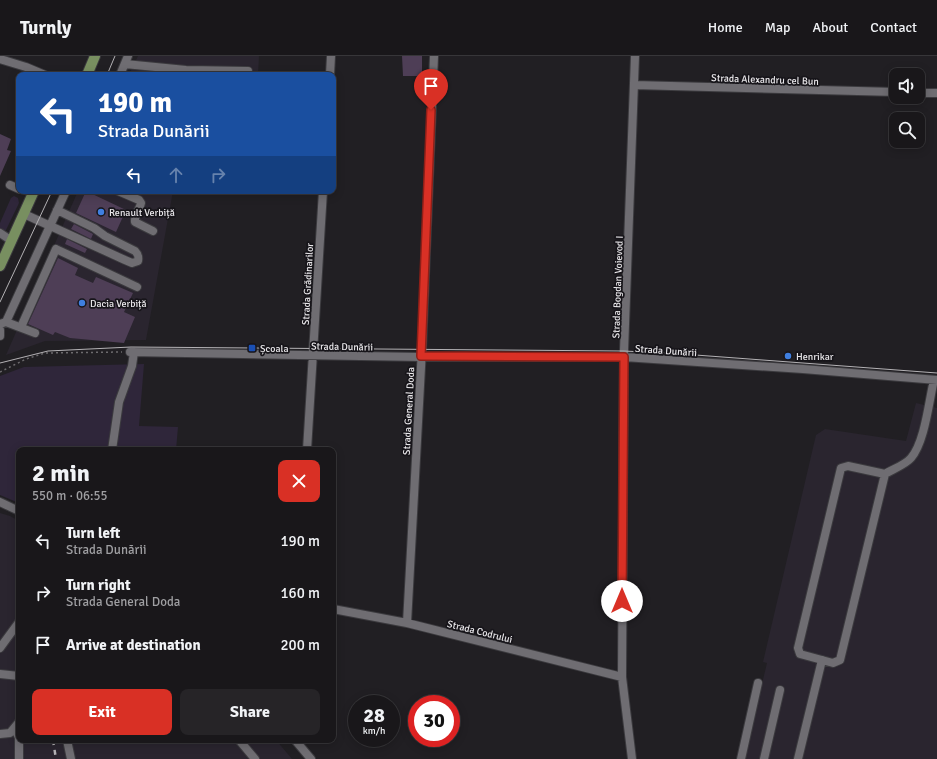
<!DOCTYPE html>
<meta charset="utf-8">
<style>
:root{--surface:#19171a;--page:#262427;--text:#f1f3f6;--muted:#9f9fa2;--line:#373639;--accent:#d93025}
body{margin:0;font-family:Signika,sans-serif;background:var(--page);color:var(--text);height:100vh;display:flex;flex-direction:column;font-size:15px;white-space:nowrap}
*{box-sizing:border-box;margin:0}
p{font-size:13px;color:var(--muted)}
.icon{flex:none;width:22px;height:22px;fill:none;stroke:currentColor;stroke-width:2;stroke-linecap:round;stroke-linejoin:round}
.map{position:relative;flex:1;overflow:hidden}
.sheet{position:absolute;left:16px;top:391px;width:320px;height:296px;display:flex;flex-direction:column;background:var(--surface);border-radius:8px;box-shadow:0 2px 10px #0003,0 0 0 1px var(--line)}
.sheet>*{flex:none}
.banner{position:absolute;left:16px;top:16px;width:320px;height:122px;border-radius:8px;box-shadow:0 2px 10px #0003,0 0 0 1px var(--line);background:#1a4fa0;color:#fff;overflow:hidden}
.fabs{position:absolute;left:889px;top:12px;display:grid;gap:8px}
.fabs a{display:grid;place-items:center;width:36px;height:36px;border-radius:8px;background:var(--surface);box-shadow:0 2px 10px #0003,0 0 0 1px var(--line);font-size:20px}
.speed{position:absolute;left:348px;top:639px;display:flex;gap:8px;font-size:20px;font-weight:700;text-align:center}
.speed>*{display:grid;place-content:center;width:52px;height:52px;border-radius:50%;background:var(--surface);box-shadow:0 2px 10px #0003,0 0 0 1px var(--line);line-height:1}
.speed small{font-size:10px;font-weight:400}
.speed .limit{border:6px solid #d22;background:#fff;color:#111}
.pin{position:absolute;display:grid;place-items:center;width:34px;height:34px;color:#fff;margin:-41px -17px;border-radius:50% 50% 50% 0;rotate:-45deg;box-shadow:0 0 4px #0007}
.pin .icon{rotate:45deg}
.me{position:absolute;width:44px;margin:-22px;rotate:0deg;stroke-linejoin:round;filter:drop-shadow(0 0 3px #0008)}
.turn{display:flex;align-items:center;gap:14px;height:84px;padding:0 16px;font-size:18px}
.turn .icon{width:52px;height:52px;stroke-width:2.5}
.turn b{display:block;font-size:28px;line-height:34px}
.lanes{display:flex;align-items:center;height:38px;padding:0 16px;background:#0003;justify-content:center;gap:20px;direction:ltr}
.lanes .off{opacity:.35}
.round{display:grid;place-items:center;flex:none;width:42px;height:42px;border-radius:8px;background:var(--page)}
.headline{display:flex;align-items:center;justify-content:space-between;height:68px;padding:0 16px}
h1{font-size:24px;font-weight:800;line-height:30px}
.cta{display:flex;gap:8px;margin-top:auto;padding:8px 16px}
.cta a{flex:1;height:46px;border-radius:8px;background:var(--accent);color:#fff;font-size:16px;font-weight:800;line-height:46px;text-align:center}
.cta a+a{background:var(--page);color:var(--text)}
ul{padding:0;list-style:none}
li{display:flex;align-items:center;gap:12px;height:52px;padding:0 16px}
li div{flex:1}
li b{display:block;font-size:15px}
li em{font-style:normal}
header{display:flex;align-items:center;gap:24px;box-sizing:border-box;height:56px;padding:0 20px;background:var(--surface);border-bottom:1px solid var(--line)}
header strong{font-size:19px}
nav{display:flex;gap:22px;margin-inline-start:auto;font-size:14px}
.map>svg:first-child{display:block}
</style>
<header>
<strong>Turnly</strong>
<nav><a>Home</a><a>Map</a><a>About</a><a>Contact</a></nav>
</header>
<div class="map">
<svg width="937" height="703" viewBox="0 0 937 703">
<rect width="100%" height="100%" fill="#211f23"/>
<path fill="#2a252f" d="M138,0H259L258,19H129Z
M78,135H173L146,284L45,285L6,299Z
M916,347L937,352V703H744L767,607L763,606L816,379L825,373L906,385Z
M0,457L10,460L19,465V684H276L292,703H0Z"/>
<path fill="#2f263a" d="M14,140L18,142L19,147L6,174L0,175V167L11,142Z
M144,308L139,370L178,371L176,394H19V447L0,439V320L24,311Z"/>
<path fill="#4e3e56" d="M402,0H422V20H403Z
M0,78L11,83L7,94L11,95L0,120Z
M86,135L126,154L116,176L76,157Z
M74,168L93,178L91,183L71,173Z
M67,183L87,193L85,197L65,188Z
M58,202L78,212L75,219L93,227L96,221L133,237L124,256L135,261L124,287L70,282L55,276L53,279L28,268Z"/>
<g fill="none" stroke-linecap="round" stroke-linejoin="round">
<g stroke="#3b3a3e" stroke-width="10">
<path id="minor" d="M0,3L26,11L45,19
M125,8L186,14L248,15
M120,19L128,0
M330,19L331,0
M634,29L896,36
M918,37H937
M10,129L19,133
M118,135L139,144L141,147C140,153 134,159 135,166L153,175
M24,158L125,204L132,207L138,205C139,200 138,198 135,195L105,180L94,172L57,154
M0,177L12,185
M6,266L66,135
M0,268L6,266L35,277
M21,271L56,193L137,231
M0,274V280
M130,296L421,301H624L803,313L937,324
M112,394L119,346L132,310L134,296
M307,394L323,135
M885,418L840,604L833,607L800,598L798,592L841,412L848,410L885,418C893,413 905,409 911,402C925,386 929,344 934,324
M0,446L19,455
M333,553L407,567L622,621
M407,567L422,293L434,0
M0,592L19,566
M0,618L19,620
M15,672L19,682V703
M0,678L10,677L19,666
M67,684L71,703
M239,684L255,703
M295,684L311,703
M632,703L622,621L624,295L635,0
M741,703L758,627
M764,703L780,634
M798,703L822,604"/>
</g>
<g stroke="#3b3a3e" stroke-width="12">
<path id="major" d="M87,19L95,0
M0,210L34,135"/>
</g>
<path stroke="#6d6b6e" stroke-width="1.5" stroke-dasharray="2 3" stroke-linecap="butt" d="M0,316L26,303L45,297L122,296"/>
<use href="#minor" stroke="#6f6d72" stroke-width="8"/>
<use href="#major" stroke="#788f60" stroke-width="10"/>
<path stroke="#b4b2b5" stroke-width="1" d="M107,19L115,0
M0,246L52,135
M0,307L48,295L131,291L624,295L682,298L937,317"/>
<path stroke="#b4b2b5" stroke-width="2.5" stroke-dasharray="5 5" stroke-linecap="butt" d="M53,684L56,703"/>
</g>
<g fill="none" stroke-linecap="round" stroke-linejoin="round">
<g stroke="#8d1f18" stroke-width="10">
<path id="route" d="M431,54L421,300L624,301L622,545"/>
</g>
<use href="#route" stroke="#d93025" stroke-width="7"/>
</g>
<g fill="#3f7fe0" stroke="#17151a" stroke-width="1.5">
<circle cx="101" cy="156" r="4"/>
<circle cx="82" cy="247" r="4"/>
<circle cx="788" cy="300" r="4"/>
</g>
<rect fill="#1a4fb4" stroke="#17151a" stroke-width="1.5" x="248" y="288" width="8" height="8" rx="2"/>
<g text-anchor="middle" stroke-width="3.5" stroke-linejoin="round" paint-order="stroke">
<g font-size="10" fill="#eae8eb" stroke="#17151a">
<text transform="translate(765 23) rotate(2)" y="4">Strada Alexandru cel Bun</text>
<text transform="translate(307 228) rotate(-87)" y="4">Strada Grădinarilor</text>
<text transform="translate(617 231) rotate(-88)" y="4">Strada Bogdan Voievod I</text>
<text transform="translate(342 290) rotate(1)" y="4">Strada Dunării</text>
<text transform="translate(666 294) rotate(4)" y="4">Strada Dunării</text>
<text transform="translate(408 355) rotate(-87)" y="4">Strada General Doda</text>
<text transform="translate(480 575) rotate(14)" y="4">Strada Codrului</text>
</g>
<g font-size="10" fill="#eae8eb" stroke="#17151a" text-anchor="start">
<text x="109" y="160">Renault Verbiță</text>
<text x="90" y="251">Dacia Verbiță</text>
<text x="260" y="296">Școala</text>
<text x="796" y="304">Henrikar</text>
</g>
</g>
</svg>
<div class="fabs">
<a><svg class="icon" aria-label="sound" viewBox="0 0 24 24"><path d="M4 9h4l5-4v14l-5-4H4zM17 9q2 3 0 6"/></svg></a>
<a><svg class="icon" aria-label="search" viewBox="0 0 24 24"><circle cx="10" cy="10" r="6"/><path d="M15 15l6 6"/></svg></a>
</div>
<div class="speed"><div>28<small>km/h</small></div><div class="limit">30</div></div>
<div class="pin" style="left:431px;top:54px;background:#d93025"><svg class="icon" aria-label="arrive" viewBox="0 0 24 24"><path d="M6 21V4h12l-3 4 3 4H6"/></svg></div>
<svg class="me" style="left:622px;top:545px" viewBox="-20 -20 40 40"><circle r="19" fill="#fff"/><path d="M0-13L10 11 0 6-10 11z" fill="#d93025"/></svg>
<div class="banner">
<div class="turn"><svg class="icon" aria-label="left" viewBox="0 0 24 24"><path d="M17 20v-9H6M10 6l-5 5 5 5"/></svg><div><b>190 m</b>Strada Dunării</div></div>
<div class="lanes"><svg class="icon" aria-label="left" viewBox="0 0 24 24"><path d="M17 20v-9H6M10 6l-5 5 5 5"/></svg><svg class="icon off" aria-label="ahead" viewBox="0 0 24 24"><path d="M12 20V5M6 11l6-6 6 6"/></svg><svg class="icon off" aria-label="right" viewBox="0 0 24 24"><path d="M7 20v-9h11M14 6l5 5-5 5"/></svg></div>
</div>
<section class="sheet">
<div class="headline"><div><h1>2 min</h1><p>550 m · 06:55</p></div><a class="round" style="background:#d93025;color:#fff"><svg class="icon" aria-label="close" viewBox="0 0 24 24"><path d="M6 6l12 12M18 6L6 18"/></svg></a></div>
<ul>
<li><svg class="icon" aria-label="left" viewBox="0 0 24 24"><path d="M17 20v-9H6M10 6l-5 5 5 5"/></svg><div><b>Turn left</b><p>Strada Dunării</p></div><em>190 m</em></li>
<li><svg class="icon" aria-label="right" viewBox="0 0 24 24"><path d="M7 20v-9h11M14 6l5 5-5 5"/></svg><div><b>Turn right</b><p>Strada General Doda</p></div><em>160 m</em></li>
<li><svg class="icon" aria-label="arrive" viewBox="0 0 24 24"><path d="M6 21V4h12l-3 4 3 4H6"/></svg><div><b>Arrive at destination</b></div><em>200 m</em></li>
</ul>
<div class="cta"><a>Exit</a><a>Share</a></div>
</section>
</div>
